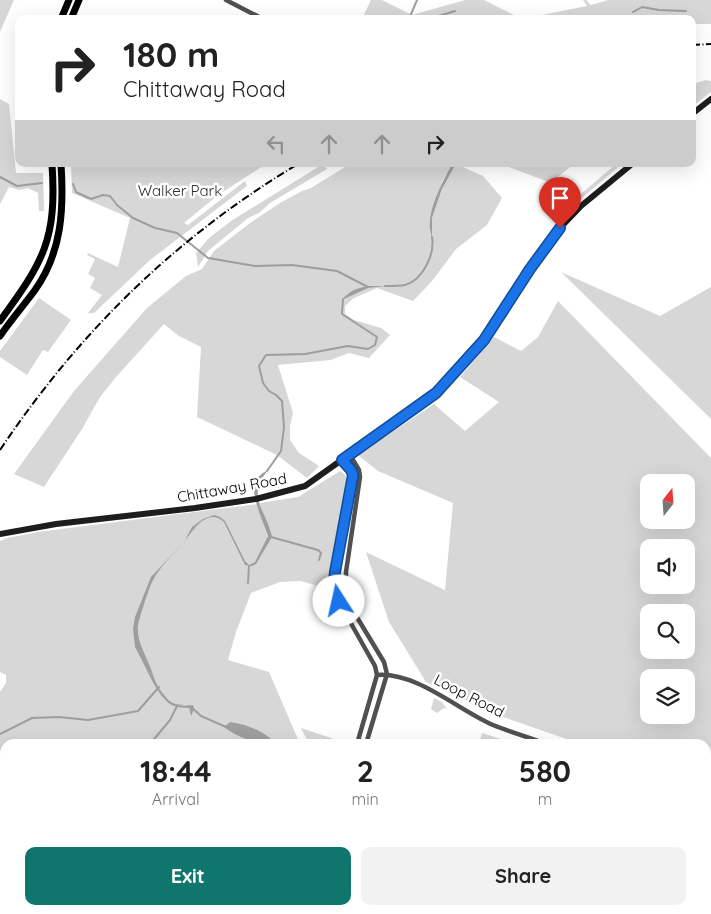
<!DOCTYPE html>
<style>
:root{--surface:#fff;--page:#f2f2f2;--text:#222;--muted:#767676;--accent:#0f766e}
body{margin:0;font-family:Quicksand,sans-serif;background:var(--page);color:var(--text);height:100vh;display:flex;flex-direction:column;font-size:19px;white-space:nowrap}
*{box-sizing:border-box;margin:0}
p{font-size:16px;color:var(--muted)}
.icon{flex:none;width:28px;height:28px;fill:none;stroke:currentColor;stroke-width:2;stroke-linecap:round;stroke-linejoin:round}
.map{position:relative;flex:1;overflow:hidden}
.sheet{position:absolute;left:0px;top:739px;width:711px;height:176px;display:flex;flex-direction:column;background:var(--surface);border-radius:15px 15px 0 0;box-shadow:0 5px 20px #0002}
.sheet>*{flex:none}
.hud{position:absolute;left:15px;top:15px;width:681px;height:152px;border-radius:10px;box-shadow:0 5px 20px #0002;background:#fff;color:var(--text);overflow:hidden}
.needle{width:32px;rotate:17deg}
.controls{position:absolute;left:640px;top:474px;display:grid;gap:10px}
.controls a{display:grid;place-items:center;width:55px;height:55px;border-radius:10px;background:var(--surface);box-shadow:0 5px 20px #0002;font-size:25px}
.pin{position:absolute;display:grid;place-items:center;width:42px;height:42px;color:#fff;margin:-51px -21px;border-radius:50% 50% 50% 0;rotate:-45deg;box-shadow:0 0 5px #0007}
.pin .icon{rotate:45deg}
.me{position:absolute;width:55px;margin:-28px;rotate:350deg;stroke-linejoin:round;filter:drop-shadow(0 0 4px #0008)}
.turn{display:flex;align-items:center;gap:18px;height:105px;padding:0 25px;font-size:22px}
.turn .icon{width:65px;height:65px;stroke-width:2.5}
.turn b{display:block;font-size:35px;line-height:42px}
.lanes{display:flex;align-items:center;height:48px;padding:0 25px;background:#0003;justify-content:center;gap:25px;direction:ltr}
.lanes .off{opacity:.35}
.eta{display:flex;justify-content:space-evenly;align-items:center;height:85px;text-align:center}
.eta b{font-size:30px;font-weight:700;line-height:35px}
.cta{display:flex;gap:10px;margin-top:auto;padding:10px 25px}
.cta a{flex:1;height:58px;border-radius:10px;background:var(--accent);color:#fff;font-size:20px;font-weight:700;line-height:58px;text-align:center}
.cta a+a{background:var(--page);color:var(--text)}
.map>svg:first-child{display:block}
</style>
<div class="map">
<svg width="711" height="914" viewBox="0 0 711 914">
<rect width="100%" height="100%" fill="#fff"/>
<path fill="#d7d7d7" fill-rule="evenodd" d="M0,0H14L0,32Z
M371,0H382L412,15L465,0H484L522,19L587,6L583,0H586L591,5L608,0H711V24H693L692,19H362Z
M706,80L711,81V92L693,106V84Z
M0,99L9,104L16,173H43L44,211H39L38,193L28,188L19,190L9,187L0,204Z
M71,164H266L218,195L184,223L188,225L245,181L247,186L150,260L94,313H88L102,295L90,288L95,278L88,274L95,259L87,255L88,253L118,267L130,218L72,193Z
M323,164L327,169L270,203L259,213L248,218L208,251L198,267L196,253L209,238L231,221Z
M350,164H452L442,182L430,224L442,189L456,164L483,176L502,198L487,225L456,249L432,281L413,301L377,288L354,298L345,306V314L354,320L381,328L390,335L369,358L349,353L331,360L278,365L293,413L290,426V440L299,453L319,466L307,478L277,455L197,417L201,347L179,336L164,324L116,377L100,397L82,429L44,487L14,474L74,391L147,308L186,276L202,269L214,251L250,223L280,203L302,191L311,188Z
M501,164H574L555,179L575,199L616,164H622L575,204L546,181Z
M561,272L660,316L711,287V419Z
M39,298L71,320L48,352L43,350L27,375L0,357V351Z
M558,301L711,458V766H706V744H581L503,717L426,682L389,622L366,552L445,590L453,503L378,471L358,455L434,404L465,431L499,402L460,377L494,337L521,351L538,337ZM649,482H686V520H649ZM649,548H686V585H649ZM649,612H686V650H649ZM649,678H686V715H649Z
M340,471C347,474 347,480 348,487L329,589L301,581L280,582L251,593L236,632L228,660L269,672L300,744H5V819L0,817V692L6,683V675L0,672V541L7,538L38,532L257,504L269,541L260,503L298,497Z
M434,698L442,702L447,709L444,708L437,713L431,709Z
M301,728L349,744H309Z
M482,733L510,742L509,744H479Z
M0,836L5,838V910H156L164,914H0Z
M711,903V911C696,914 688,910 676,914H624L616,910H706V905Z
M180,910H214L212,914H188Z
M314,910H556L546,914H313Z"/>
<path fill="#9e9e9e" d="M452,164H456L442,189L432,218V238C431,233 429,228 430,223C430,205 444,179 452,164Z
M369,286H386L368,288L342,300C350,290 357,288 369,286Z
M269,469C245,496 266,509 272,537L256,564L252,566L245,565L224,522C207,506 192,532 183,543C172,556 160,566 152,582C148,591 140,616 138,625C136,641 146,655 151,669C156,683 160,698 175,704C181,704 187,706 193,705L194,709L191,716L189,706L180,704L178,705L170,703L161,695L158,688L152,680L151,673L147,670L135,647L133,629L135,617L151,577L184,542L192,527L203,519L214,515L220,517L225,521L245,561L249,565L255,562L268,536C264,524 250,494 255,483C257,476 263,473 269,469Z
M230,722C245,724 258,729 270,738L271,743C257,745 235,736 224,727Z
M711,869V903L706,905V873Z"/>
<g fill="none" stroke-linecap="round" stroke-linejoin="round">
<path stroke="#9e9e9e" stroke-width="2" d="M633,12L642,7L659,10L686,11
M409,19L417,0
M429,19L455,11
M0,177L17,186L42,183
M73,184L76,192L91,199L103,195L110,196L117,205L133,218L155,228L177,233L208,258L255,266L292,265L337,271L368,287
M385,286C391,286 399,286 405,285C423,280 435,254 432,237
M267,471L281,451L284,427L282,401L276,395L269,391L263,383L259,366L266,355L305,354L348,346L368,349L375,345L377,337L342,314L343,299
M271,537L318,550L321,553L319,560
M248,583L249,566
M144,661C149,673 159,693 169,702C174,707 184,707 191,707L201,716L226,727
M0,734L32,718L59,717L88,720L138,711L159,687
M150,744L170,720L177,706"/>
<path stroke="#505050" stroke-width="4.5" d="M226,0L263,19
M350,455L359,470L360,477L346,572V589L355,614L384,662L387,674L366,744
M342,460L351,470L353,480L336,563L334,581L339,601L344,611L375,666L377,675L357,744
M377,675C417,672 458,710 493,725C510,732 530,738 548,744
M706,774H711
M248,910L256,914
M215,914L217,910
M227,914L229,910"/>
<path stroke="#1d1d1d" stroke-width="6" d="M692,114L711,99
M0,534L56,524L195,508L256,499L305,486L436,393L484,340L530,269L560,228L581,206L632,164
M0,827L5,829
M166,910L174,914"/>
<path stroke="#000" stroke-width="7" d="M61,19L69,0
M71,19L79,0
M0,321C44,261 57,239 52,164
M0,336C11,320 24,305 35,290C62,252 64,209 61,164"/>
<path stroke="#000" stroke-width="2" stroke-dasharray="8 2.5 1 2.5" stroke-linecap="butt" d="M692,45L711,44
M0,450C79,332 176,237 298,164"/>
</g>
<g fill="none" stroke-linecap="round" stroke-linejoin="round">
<g stroke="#114b97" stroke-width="12">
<path id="route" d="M339,601L334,581L335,572L353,475L351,470L342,460L436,393L484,340L530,269L560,228"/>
</g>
<use href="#route" stroke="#1a73e8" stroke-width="9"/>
</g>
<g text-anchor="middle" stroke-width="5" stroke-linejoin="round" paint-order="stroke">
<g font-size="15" fill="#2e2e2e" stroke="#fff">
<text x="180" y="196">Walker Park</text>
</g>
<g font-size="15" fill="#000" stroke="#fff">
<text transform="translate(232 488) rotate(-10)" y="5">Chittaway Road</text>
<text transform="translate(469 696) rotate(27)" y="5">Loop Road</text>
</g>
</g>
</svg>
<div class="controls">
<a><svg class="needle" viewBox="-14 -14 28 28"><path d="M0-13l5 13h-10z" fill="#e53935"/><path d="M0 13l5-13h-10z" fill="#767676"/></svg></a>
<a><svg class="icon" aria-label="sound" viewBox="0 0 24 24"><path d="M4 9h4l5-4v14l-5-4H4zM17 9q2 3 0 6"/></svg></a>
<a><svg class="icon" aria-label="search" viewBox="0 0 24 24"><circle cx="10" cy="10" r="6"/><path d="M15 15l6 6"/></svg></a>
<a><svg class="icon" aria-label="layers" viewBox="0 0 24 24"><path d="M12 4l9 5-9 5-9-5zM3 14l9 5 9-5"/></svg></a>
</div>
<div class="pin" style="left:560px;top:228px;background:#d93025"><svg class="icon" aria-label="arrive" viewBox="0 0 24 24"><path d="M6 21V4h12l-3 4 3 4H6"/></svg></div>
<svg class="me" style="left:339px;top:601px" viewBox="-20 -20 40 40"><circle r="19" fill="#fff"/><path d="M0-13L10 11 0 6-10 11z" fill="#1a73e8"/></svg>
<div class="hud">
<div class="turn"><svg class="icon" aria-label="right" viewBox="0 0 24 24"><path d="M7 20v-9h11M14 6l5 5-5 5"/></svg><div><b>180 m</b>Chittaway Road</div></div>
<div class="lanes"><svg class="icon off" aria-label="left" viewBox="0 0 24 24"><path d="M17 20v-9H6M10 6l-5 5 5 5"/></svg><svg class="icon off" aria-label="ahead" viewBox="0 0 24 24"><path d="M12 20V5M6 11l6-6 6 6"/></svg><svg class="icon off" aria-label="ahead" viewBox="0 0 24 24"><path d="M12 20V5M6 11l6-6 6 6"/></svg><svg class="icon" aria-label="right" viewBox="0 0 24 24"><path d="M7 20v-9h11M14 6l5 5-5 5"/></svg></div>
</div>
<section class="sheet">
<div class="eta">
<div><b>18:44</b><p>Arrival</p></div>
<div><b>2</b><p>min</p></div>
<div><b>580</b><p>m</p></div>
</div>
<div class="cta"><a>Exit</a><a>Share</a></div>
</section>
</div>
